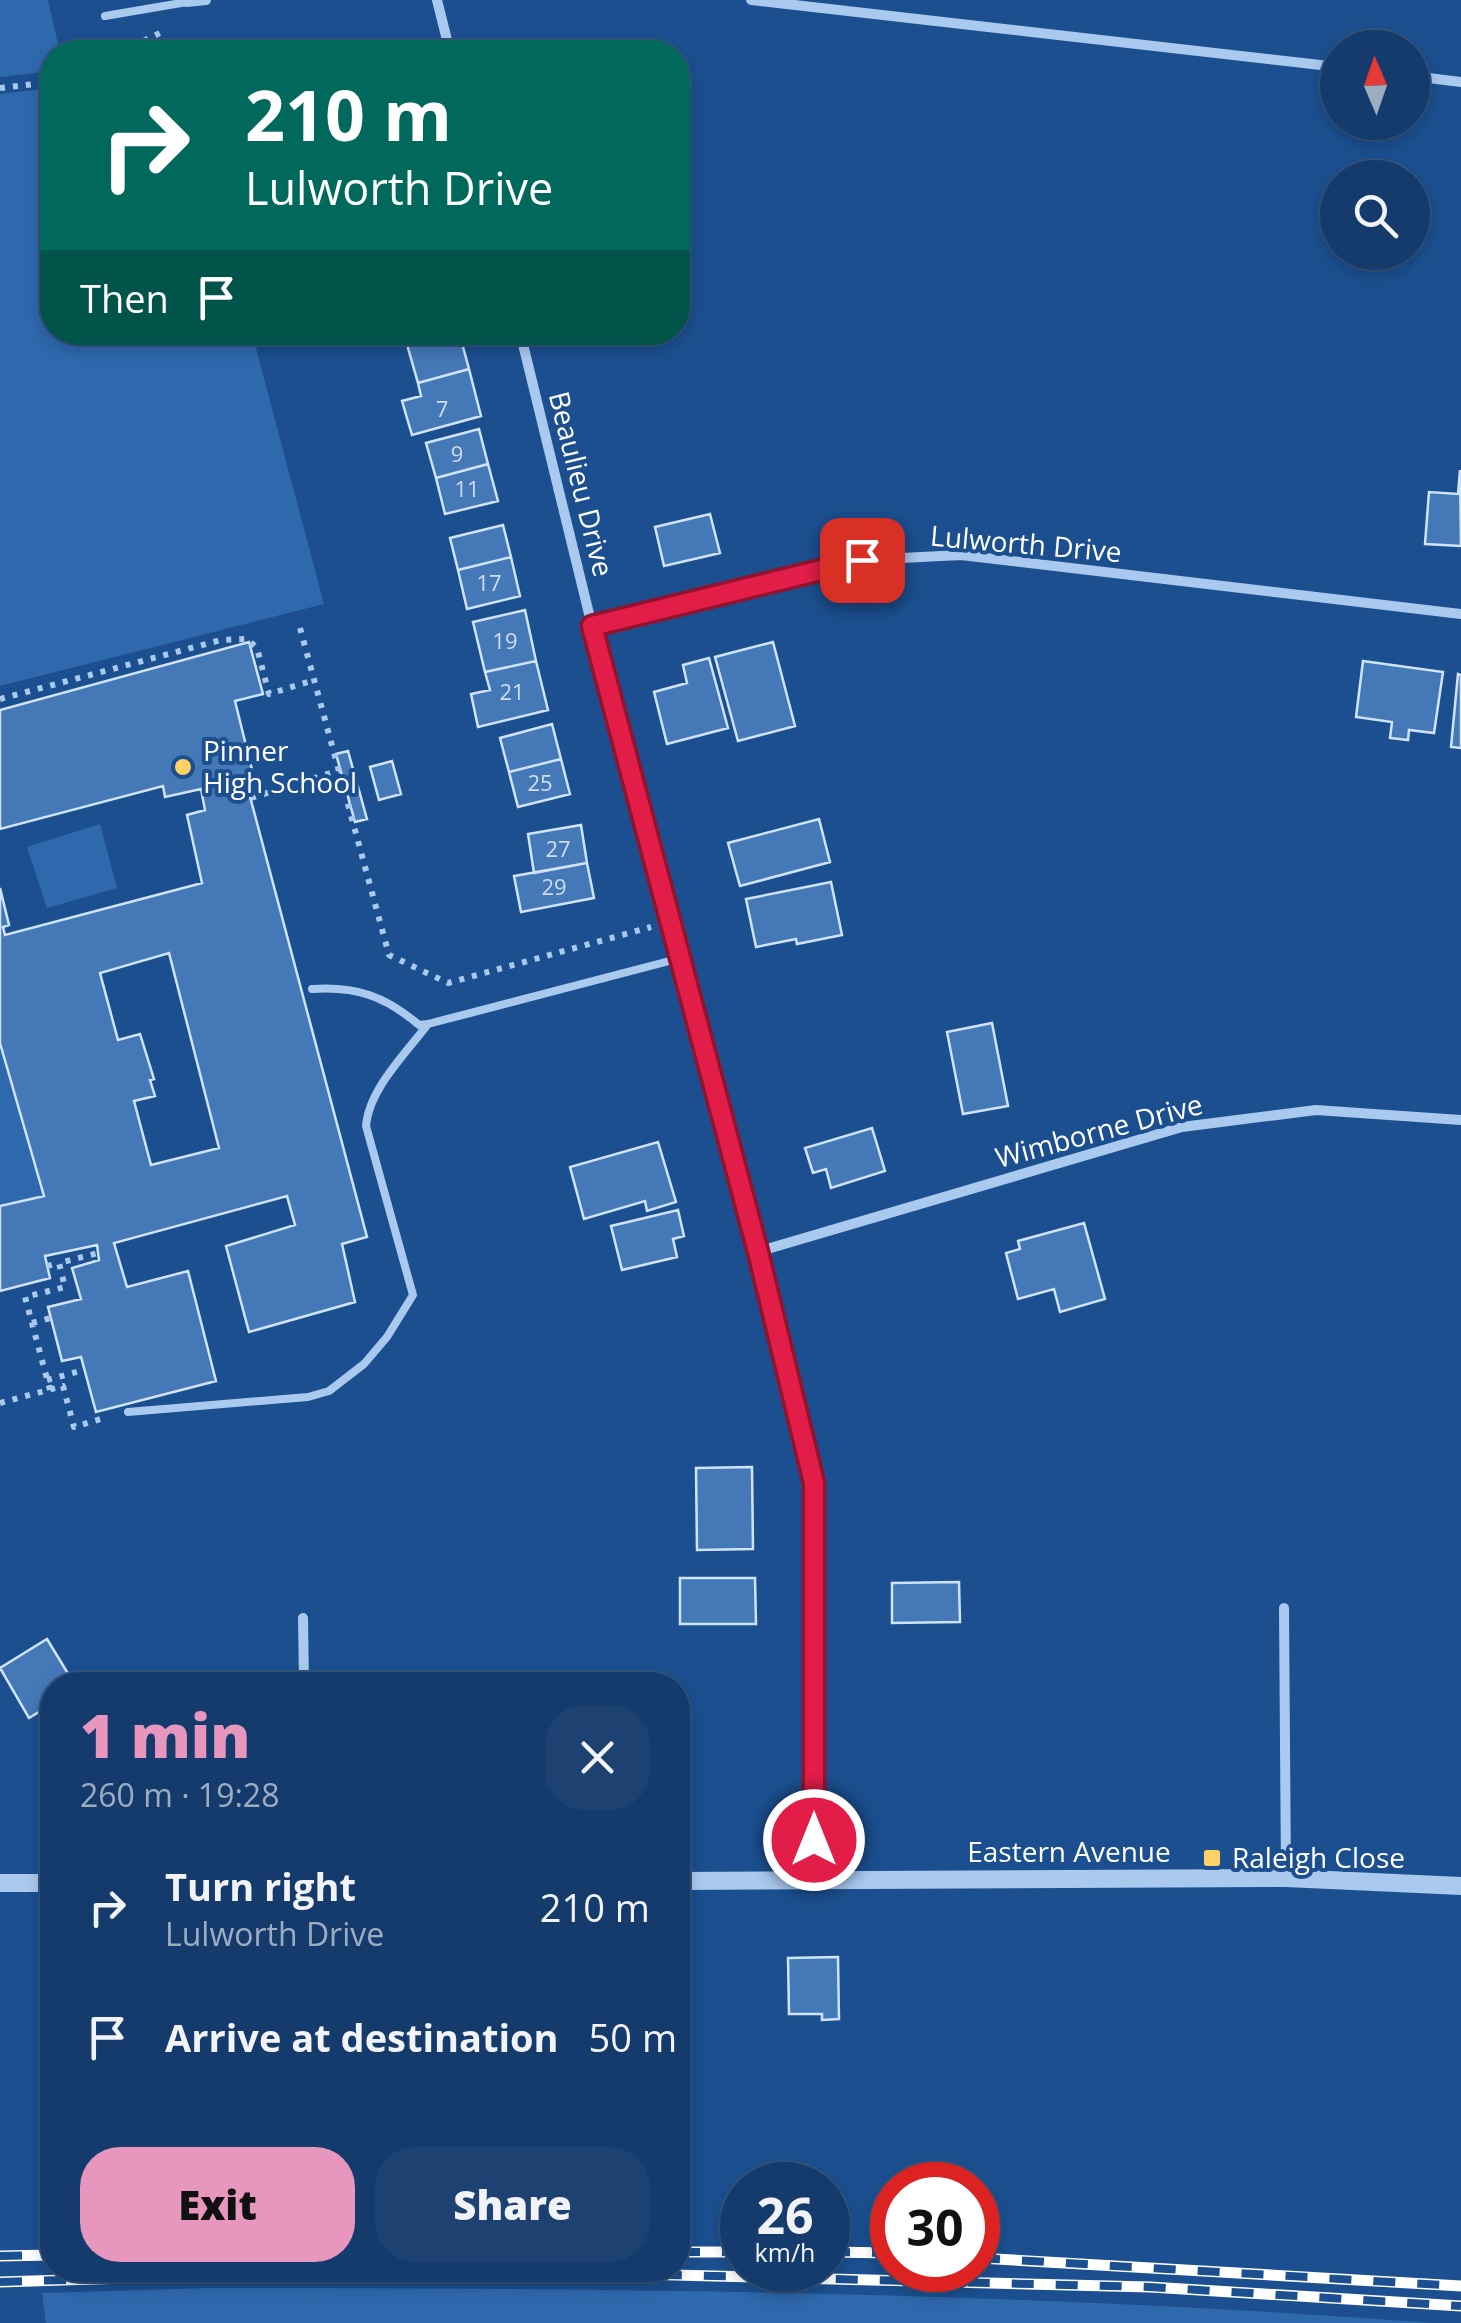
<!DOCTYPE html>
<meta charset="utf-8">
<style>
:root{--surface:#143b6b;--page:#1d4271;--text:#f1f3f6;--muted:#9dadc1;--line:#33557e;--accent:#e797bd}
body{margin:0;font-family:"Open Sans",sans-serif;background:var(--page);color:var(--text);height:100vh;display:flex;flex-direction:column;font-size:38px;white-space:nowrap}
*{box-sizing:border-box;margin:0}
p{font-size:32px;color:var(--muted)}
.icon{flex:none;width:55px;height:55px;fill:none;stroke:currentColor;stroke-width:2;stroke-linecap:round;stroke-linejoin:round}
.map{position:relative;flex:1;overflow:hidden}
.details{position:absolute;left:40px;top:1672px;width:650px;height:610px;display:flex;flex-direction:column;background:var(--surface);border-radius:40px;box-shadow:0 5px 15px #0003,0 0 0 2px var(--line)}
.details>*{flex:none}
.banner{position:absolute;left:40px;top:40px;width:650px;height:305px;border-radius:40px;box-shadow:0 5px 15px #0003,0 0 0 2px var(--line);background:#00695c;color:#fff;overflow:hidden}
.needle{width:65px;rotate:358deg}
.tools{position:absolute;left:1320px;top:30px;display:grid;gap:20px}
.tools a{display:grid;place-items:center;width:110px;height:110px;border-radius:50%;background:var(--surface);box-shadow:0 5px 15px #0003,0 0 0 2px var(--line);font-size:50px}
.speed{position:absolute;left:720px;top:2162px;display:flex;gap:20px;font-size:50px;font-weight:700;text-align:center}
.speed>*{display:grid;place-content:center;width:130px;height:130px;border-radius:50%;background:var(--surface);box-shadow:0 5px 15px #0003,0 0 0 2px var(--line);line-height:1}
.speed small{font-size:25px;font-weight:400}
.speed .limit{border:15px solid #d22;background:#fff;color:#111}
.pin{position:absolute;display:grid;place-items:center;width:85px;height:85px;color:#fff;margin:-42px;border-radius:20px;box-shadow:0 5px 15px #0006}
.me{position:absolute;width:110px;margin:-55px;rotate:0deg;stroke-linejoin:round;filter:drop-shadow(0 0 8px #0008)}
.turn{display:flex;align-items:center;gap:35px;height:210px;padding:0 40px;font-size:45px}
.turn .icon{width:130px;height:130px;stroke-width:2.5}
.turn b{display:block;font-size:70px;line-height:85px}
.then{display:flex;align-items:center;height:95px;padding:0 40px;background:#0003;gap:20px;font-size:38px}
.round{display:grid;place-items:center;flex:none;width:105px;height:105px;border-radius:40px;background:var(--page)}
.overview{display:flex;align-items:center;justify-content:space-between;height:170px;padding:0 40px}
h1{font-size:60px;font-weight:800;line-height:75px;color:var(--accent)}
.primary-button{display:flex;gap:20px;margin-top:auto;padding:20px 40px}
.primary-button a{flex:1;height:115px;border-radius:40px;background:var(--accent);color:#111;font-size:40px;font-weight:800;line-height:115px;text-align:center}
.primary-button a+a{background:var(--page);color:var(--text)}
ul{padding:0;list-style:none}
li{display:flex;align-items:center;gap:30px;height:130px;padding:0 40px}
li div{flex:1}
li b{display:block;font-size:38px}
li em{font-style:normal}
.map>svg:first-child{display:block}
</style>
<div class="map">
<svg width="1461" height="2323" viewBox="0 0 1461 2323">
<rect width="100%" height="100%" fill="#1b4f8f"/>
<path fill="#2e69ad" d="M0,0H48L60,52H52V71L0,77Z
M52,88V332L252,333L324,604L0,686V94Z
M100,824L117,888L47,908L27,847Z
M0,1043L44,1196L0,1205Z
M209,2288C618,2288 1027,2292 1434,2323H46L42,2293Z"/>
<path fill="#4478b7" stroke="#cfe3fa" stroke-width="2.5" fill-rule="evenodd" d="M459,332L469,369L418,383L404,334Z
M469,369L481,416L412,435L402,401L421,396L418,383Z
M479,429L488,464L436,478L426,443Z
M488,464L498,501L445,514L436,478Z
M1460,470L1461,546L1425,544L1429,492L1458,494Z
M710,514L720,553L664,566L655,527Z
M503,525L511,557L458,570L450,538Z
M511,557L520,596L467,609L458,570Z
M525,610L536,661L485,672L473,622Z
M249,642L263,694L235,701L256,786L248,789L367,1237L342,1244L355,1302L249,1332L226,1246L295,1225L287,1196L114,1243L127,1287L188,1271L216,1381L96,1412L81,1357L62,1361L48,1307L81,1299L72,1268L99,1260L97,1245L45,1256L50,1278L0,1291V1206L44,1196L0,1043V888L9,925L3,927L5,935L202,883L187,815L205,810L201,789L165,797L163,786L0,829V710ZM169,953L219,1148L151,1165L134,1101L155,1096L150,1080L154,1079L140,1034L118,1040L100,973Z
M773,642L795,726L738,741L715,657Z
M709,658L728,728L667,744L654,692L687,683L683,665Z
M536,661L548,710L478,727L471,694L490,690L485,672Z
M1363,661L1443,672L1434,733L1409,730L1408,740L1390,738L1392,722L1356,717Z
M1458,674L1461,675V748L1451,747Z
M552,724L561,759L509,772L500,738Z
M348,751L367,819L355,822L336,754Z
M561,759L570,794L518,807L509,772Z
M392,761L401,794L379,800L370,767Z
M819,819L830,862L740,886L728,843Z
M581,825L587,863L534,873L528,834Z
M587,863L594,898L521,912L514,876Z
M831,882L842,935L797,944L796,939L756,947L746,899Z
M992,1023L1008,1106L963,1114L947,1032Z
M872,1128L885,1171L831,1188L826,1169L813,1173L805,1148Z
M658,1142L676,1202L647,1211L645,1201L584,1219L570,1167Z
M678,1210L684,1236L673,1239L677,1257L622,1270L611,1226Z
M1084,1223L1105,1299L1060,1312L1054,1289L1018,1299L1006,1253L1020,1249L1018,1241Z
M752,1467L753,1549L697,1550L696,1468Z
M680,1578H755L756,1624H680Z
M959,1582L960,1622L892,1623V1583Z
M47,1639L75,1685H52V1704L29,1718L0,1668Z
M838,1957L839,2019L822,2020V2014H789L788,1958Z"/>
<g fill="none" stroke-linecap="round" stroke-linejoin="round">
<path stroke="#a9c9ee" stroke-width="6" stroke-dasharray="5 8" stroke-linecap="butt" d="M120,52L160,33
M0,88L52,82
M300,628L389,955L448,983L651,927
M0,699L221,640L247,639L257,648L269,694L314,680
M251,798L340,770
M47,1266L59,1263
M32,1323L51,1318
M47,1380L84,1370
M50,1390L25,1297L65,1287L59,1263L98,1253
M0,1403L63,1386L74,1427L107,1417"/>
<path stroke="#a9c9ee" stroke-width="8" d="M105,16L187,2
M312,989C356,986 385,996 419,1025L428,1024L681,958
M128,1412L308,1397L329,1391L364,1364L387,1337L413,1295L366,1126C369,1089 406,1053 428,1024"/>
<path stroke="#a9c9ee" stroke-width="10" d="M437,0L450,52
M751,0L1338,67
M187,2L206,0
M1412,76L1461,82
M520,332L592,626L757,1252L814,1483V1880
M592,626L862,560L961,555L1461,614
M757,1252L1182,1127L1316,1110L1461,1120
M1284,1608L1286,1878
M303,1618L304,1685"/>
<path stroke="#a9c9ee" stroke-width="18" d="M678,1881L1286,1878L1461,1886
M0,1883H52"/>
<g stroke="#fff" stroke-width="11">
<path id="rail" d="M678,2252H742
M828,2252L892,2253
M0,2256L52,2255
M978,2258L1461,2286
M0,2282L254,2274L553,2272L1150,2287L1461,2306"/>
</g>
<use href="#rail" stroke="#1b4f8f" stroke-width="8" stroke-dasharray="22" stroke-linecap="butt"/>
</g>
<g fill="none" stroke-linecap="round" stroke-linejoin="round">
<g stroke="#92132f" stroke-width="25">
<path id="route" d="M814,1840V1483L758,1252L592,626L862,560"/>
</g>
<use href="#route" stroke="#e11d48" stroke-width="18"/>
</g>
<g fill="#ffd166" stroke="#1b4f8f" stroke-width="4">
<circle cx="183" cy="767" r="10"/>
<rect x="1202" y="1848" width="20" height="20" rx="5"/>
</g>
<g text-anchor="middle" stroke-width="8" stroke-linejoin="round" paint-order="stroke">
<g font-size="22" fill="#d0dded">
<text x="442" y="417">7</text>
<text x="457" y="462">9</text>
<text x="467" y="497">11</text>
<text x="489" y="591">17</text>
<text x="505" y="649">19</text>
<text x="512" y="700">21</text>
<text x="540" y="791">25</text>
<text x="558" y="857">27</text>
<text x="554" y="895">29</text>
</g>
<g font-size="28" fill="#fff" stroke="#1b4f8f">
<text transform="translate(581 484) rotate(76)" y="10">Beaulieu Drive</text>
<text transform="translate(1026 544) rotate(5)" y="10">Lulworth Drive</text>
<text transform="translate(1099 1131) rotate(-15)" y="10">Wimborne Drive</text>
<text x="1069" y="1862">Eastern Avenue</text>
</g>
<g font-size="28" fill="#fff" stroke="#1b4f8f" text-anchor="start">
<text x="203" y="761">Pinner<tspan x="203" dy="32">High School</tspan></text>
<text x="1232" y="1868">Raleigh Close</text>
</g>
</g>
</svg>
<div class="tools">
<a><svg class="needle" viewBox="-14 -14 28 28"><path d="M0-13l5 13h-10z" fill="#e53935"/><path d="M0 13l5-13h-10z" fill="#9dadc1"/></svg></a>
<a><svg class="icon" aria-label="search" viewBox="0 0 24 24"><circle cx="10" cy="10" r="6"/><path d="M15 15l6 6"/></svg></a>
</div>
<div class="speed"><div>26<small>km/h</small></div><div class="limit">30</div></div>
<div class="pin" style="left:862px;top:560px;background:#d93025"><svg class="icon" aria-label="arrive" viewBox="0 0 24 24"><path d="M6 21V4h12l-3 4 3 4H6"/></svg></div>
<svg class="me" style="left:814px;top:1840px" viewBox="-20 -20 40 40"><circle r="17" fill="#e11d48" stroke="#fff" stroke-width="3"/><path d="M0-11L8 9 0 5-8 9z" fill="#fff"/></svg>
<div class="banner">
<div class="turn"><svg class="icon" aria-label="right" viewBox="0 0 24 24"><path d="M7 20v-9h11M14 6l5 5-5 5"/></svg><div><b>210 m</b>Lulworth Drive</div></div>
<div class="then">Then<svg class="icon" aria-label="arrive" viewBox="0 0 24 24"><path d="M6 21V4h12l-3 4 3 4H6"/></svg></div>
</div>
<section class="details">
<div class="overview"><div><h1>1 min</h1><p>260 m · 19:28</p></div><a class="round"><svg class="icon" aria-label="close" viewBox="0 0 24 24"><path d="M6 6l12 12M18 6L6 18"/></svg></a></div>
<ul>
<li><svg class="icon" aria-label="right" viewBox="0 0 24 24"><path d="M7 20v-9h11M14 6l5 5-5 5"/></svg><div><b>Turn right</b><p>Lulworth Drive</p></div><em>210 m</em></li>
<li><svg class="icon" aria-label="arrive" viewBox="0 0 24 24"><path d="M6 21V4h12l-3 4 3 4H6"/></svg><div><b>Arrive at destination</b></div><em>50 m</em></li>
</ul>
<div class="primary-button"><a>Exit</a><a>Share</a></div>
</section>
</div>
